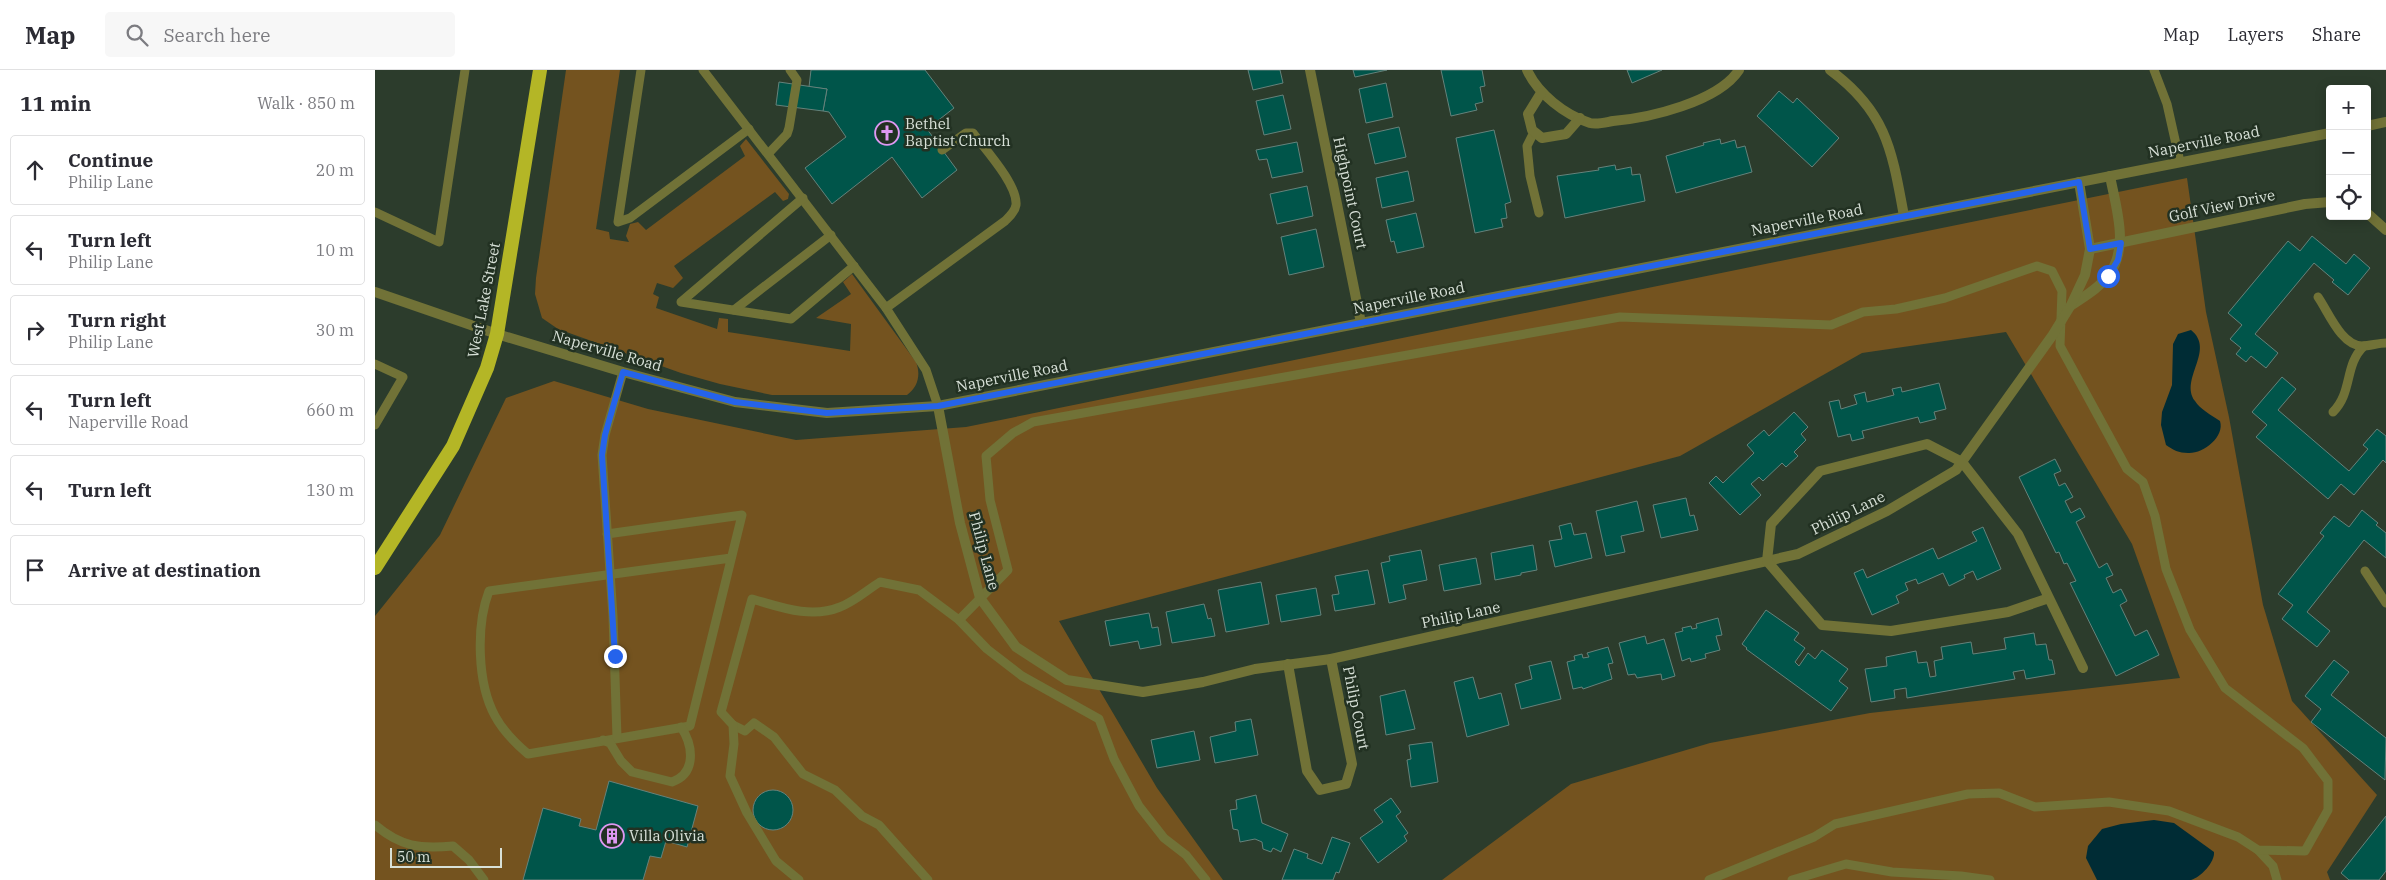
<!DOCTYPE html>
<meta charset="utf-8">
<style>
:root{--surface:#fff;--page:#f7f7f7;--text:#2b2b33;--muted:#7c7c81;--line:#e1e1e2}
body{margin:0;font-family:"IBM Plex Serif",serif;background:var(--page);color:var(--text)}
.controls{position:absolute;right:15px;top:15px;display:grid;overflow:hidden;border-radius:5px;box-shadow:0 2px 12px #0003}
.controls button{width:45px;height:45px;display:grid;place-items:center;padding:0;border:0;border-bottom:1px solid var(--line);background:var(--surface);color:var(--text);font:25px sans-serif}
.scale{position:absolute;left:15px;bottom:12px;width:112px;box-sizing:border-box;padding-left:5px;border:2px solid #d8e1d8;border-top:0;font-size:14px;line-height:18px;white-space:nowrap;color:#d8e1d8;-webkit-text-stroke:4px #223122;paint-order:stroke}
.stop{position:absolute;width:15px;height:15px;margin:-11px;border:4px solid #2563eb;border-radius:50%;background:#fff}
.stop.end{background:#2563eb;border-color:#fff;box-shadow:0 1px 5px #0008}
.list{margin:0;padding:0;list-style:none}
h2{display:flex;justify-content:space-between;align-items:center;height:65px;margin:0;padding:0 20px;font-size:21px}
h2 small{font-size:16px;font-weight:400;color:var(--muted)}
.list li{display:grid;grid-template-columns:32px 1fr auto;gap:15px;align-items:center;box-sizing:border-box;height:70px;margin:0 10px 10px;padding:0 10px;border:1px solid var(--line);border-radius:5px}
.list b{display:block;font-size:19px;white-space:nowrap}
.list p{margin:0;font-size:16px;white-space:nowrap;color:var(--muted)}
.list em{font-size:16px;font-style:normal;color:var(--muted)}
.icon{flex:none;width:28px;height:28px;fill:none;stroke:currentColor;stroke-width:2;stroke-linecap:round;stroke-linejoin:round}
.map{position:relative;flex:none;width:2011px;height:810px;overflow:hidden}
header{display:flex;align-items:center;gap:30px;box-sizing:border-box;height:70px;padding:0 25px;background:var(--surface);border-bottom:1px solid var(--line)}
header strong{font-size:24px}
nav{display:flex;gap:28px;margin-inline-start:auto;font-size:18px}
.search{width:350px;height:45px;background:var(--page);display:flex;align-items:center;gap:12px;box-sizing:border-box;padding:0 18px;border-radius:5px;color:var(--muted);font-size:19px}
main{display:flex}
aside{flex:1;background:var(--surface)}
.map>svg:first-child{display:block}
.green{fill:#74531f}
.water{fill:#002c35}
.building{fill:#00554a;stroke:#65827b}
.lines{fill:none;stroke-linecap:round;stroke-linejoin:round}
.service{stroke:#717237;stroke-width:9}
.minor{stroke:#717237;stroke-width:10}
.tertiary{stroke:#717237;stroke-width:10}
.trunk{stroke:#b4b626;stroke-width:14}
.route{stroke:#2563eb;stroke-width:6}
.labels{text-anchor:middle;stroke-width:5;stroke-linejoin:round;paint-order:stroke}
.poi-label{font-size:15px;fill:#d8e1d8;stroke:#223122;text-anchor:start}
.street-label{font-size:15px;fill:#d8e1d8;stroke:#223122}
</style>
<header>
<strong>Map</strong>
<div class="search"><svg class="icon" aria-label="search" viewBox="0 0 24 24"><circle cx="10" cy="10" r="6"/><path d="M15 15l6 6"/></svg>Search here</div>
<nav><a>Map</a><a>Layers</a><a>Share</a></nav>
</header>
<main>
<aside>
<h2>11 min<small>Walk · 850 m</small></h2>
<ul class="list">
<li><svg class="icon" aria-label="ahead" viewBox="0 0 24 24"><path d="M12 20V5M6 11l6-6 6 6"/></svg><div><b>Continue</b><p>Philip Lane</p></div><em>20 m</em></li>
<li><svg class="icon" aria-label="left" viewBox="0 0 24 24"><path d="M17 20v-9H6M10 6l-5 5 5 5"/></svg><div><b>Turn left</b><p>Philip Lane</p></div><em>10 m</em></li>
<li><svg class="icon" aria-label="right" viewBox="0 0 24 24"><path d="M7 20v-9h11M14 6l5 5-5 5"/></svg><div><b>Turn right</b><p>Philip Lane</p></div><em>30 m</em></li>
<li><svg class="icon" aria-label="left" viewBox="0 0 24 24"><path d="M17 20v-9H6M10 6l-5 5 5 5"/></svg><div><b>Turn left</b><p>Naperville Road</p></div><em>660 m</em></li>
<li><svg class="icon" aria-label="left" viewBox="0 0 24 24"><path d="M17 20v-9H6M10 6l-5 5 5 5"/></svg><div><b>Turn left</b></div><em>130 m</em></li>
<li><svg class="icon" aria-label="arrive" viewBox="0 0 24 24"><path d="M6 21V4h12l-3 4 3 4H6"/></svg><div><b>Arrive at destination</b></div></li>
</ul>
</aside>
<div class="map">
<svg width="2011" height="810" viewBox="0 0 2011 810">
<rect width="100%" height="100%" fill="#2c3c2c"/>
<!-- green -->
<g class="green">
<path d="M 191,0 L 245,0 L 221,159 L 234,162 L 235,169 L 254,172 L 251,166 L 255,154 L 263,152 L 271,160 L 370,86 L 365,76 L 371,69 L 414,124 L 413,129 L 408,131 L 400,122 L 299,196 L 308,208 L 298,218 L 282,213 L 278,224 L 284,227 L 281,238 L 342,259 L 344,248 L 353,249 L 353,262 L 475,281 L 476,254 L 441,248 L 476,224 L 468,212 L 477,204 L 541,292 C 546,305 543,317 532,325 L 397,325 L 345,314 L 306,303 L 183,259 L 167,248 L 160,224 L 161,208 Z"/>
<polygon points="1812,108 1831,242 1854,347 1888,535 1917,631 2002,725 1952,802 1955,810 1067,810 1196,714 1335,673 1495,643 1805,608 1757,474 1631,262 1487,283 1305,386 684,551 782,718 848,810 0,810 0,546 65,465 131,328 179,311 273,339 421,370 591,357"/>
</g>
<!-- water -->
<g class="water">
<path d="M 1816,260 C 1841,280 1804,309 1820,331 C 1825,339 1836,345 1845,351 C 1850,367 1828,384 1813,383 C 1804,383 1798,380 1791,375 L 1786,355 L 1787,342 L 1797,315 L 1798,274 L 1803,264 Z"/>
<path d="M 1779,750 L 1799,753 L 1839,782 C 1840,792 1826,807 1816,810 L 1722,810 L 1711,788 L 1713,776 L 1727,759 L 1746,754 Z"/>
</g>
<!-- building -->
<g class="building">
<polygon points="436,0 550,0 579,38 552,59 582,100 547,128 517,87 457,134 430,98 471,67 454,42 448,41 452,19 434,17"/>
<polygon points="873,0 905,0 908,13 878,20"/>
<polygon points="978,0 1012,0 980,7"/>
<polygon points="1066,0 1107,0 1110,16 1105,17 1108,32 1100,34 1102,40 1076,46"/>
<polygon points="1252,0 1287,0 1257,13"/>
<polygon points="404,12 452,19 448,41 401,35"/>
<polygon points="1011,13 1018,47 991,53 984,19"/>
<polygon points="1404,21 1418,33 1422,28 1464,68 1437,97 1382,46"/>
<polygon points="908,25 916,59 889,65 881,31"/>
<polygon points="1024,57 1031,87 1000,94 993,64"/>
<polygon points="1119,60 1136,132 1130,134 1132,148 1126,149 1128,157 1100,163 1081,68"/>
<polygon points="1345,69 1346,74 1360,70 1362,78 1370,76 1377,102 1301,123 1291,86 1329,75 1328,73"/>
<polygon points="922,72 928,102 897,108 892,89 884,90 881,80"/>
<polygon points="1240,95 1241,100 1256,97 1257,105 1265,104 1270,131 1190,148 1182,106 1224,100 1223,98"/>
<polygon points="1033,101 1039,131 1007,138 1001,108"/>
<polygon points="932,116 938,146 902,154 895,124"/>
<polygon points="1041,143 1049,177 1022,183 1019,171 1016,172 1011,150"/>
<polygon points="941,159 949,197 914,205 906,167"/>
<polygon points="1937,166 1971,194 1979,184 1995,198 1973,225 1957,212 1959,210 1939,193 1880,264 1903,283 1891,298 1876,286 1871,292 1861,284 1866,278 1855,269 1867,255 1853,243 1913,171 1925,181"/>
<polygon points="1907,307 1921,319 1903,340 1974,401 1993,379 1988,375 2002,359 2011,366 2011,393 2008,390 1979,425 1966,414 1953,429 1881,367 1892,355 1877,342"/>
<polygon points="1564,313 1571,339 1559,342 1561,349 1545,353 1543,347 1487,361 1489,368 1477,371 1475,364 1463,367 1454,332 1464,330 1466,339 1482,334 1479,325 1490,322 1492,332 1519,325 1517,319 1526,317 1527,322"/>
<polygon points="1419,342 1433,357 1426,364 1431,370 1419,382 1423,386 1411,397 1407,393 1388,411 1384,407 1376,414 1386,425 1365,445 1334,413 1341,406 1348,413 1379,383 1372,375 1389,360 1394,366"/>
<polygon points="1680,389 1686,401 1679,404 1684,416 1690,413 1698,427 1690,431 1696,443 1705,438 1710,447 1701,452 1724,498 1732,493 1738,505 1731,508 1738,523 1746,519 1752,531 1745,535 1760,566 1772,560 1784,585 1741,606 1695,513 1701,511 1692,493 1689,494 1684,482 1681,483 1644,407"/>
<polygon points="1311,428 1315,446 1319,445 1323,460 1286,468 1278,435"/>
<polygon points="1262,431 1269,461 1246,466 1250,482 1231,486 1221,441"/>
<polygon points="1987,440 2003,453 2001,455 2011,463 2011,488 1989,470 1932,542 1955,561 1942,577 1907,549 1918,535 1903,524 1949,466 1945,463 1959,446 1974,457"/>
<polygon points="1196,453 1199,465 1211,463 1217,488 1180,497 1174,471 1187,469 1184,456"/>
<polygon points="1608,457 1626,499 1602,510 1598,501 1589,505 1590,508 1574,516 1568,503 1543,514 1541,509 1530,513 1533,520 1521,526 1524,533 1497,545 1479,503 1488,499 1492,508 1558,478 1563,489 1602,471 1597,462"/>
<polygon points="1158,475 1162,500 1146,503 1146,505 1120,510 1116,483"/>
<polygon points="1046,480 1052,510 1028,515 1031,529 1014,533 1006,493 1015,491 1014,486"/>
<polygon points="1101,488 1106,514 1069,521 1064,495"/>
<polygon points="993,500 1000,534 960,541 957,525 964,524 960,506"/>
<polygon points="886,512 894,554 851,562 843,520"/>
<polygon points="941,518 946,545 906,552 901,525"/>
<polygon points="829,534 833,549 836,548 840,566 797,573 791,542"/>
<polygon points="1391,540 1424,563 1419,570 1430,578 1420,592 1424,596 1433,583 1440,589 1447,580 1473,599 1464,611 1473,618 1456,641 1371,579 1372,578 1367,574"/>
<polygon points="774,543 777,558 783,557 786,575 765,579 763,571 735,576 730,551"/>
<polygon points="1343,548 1347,565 1341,566 1345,580 1330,584 1331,588 1316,592 1315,588 1307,591 1300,563 1308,561 1307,558 1316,556 1317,559 1322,558 1321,554"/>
<polygon points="1659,563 1661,575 1671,574 1674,590 1677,590 1680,604 1651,609 1649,600 1638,602 1640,609 1532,628 1531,618 1519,620 1520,628 1496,632 1490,599 1512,596 1511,587 1541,581 1543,593 1552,592 1555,607 1561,606 1559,591 1568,589 1566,577 1596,572 1598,584 1631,579 1629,568"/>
<polygon points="1270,566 1272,574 1289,569 1300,606 1287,610 1286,604 1262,608 1260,604 1253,605 1244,573"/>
<polygon points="1233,577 1238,593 1233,594 1237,609 1208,619 1207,617 1198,619 1192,592 1200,590 1199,586 1207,584 1208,588 1214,587 1212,583"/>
<polygon points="1959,590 1974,602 1956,625 2011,668 2010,710 1936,652 1946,639 1930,626"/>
<polygon points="1176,591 1186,629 1146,639 1140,614 1157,609 1154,596"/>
<polygon points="1098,607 1104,629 1126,623 1134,655 1092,667 1079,612"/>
<polygon points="1030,620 1040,659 1011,665 1005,626"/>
<polygon points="876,649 883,685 840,693 835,667 861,661 860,652"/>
<polygon points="819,661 825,690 782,698 776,670"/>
<polygon points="1057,672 1063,712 1036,717 1032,690 1036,689 1034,675"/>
<polygon points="234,711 323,736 312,777 291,771 286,788 275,786 268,810 148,810 168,738 206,749 204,756 221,760"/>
<circle cx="398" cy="740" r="20"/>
<polygon points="881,725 887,753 913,764 906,782 898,778 896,782 888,779 887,772 880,769 865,772 863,760 858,759 855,740 862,739 861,730"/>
<polygon points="1016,728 1026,742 1021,746 1033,763 1029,766 1032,771 1003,793 985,768 1008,752 999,740"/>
<polygon points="2011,746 2011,801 2004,810 1974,810 1966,803"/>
<polygon points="957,767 975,773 964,803 961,802 958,810 907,810 919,779 933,784 932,788 947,794"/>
</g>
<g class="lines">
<!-- service -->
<g class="service">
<polyline points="266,0 243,152 255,148 374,59"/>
<polyline points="328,0 511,238 551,300 563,336"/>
<polyline points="1779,0 1792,34 1805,92"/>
<polyline points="1159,62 1152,76 1155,106 1164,143"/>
<polyline points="393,84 412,64 414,58 422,10 415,0"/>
<polyline points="428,128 306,232 416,249 479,196"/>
<polyline points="0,142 64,172 90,0"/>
<path d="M 1943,227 C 1954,243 1966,275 1987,276 C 1995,276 2003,273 2011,273"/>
<path d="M 511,238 L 630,151 C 634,147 640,142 641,135 C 643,115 610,79 598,63 L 591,63 L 567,80"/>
<polyline points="359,240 456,165"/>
<polyline points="0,294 28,307 0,355"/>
<path d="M 1958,342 C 1978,322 1969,295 1989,276"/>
<path d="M 232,464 L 367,445 L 315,656 L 153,684 C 140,673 128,661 120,646 C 102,613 101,555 114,521 L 356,488"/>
<polyline points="1990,501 2011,533"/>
<polyline points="584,550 612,579 647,606 724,649 739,689 764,736 789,768 811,785 831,810"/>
<polyline points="358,655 370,661 379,653 399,667 428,704 460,720 487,746 504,755 553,810"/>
<polyline points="242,668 238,546 227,385 230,365 248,302"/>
<path d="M 228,670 L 235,673 L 246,691 L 257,702 L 297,712 C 322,703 318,675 306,657"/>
<path d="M 0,755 C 26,777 45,779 78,776 L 94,790 L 109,810"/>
<polyline points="1883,780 1898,796 1902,810"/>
<path d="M 424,810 L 401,791 L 372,743 L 355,706 L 359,674 L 358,655 L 346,642 L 377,529 C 405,537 436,549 465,537 C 479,532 492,520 505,512 L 544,520 L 584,550 L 633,500 L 615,430 L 611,386 L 638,363 L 658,352 L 1245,247 L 1456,255 L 1488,242 L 1521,239 L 1570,228 L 1662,196 L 1677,201 L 1687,221 L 1685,276 L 1752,399 L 1768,412 L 1780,446 L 1791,499 L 1815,560 L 1850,618 L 1928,678 L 1953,711 L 1953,740 L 1930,781 L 1883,780 L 1863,767 L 1794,741 L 1734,732 L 1660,737 L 1624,723 L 1593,724 L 1460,754 L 1439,767 L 1334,810"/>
<polyline points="1417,810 1471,794 1517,802 1586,806 1615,810"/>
</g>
<!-- minor -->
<g class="minor">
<polyline points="935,0 986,253"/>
<path d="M 1152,0 C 1163,24 1190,45 1215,53 C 1222,55 1232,52 1238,51 C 1274,48 1343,32 1364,0"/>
<path d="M 1455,0 C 1512,42 1517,81 1529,146"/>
<polyline points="1166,23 1153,44 1157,60 1167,68 1191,64 1205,48"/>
<polyline points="1992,143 2011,160"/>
<polyline points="1715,179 1930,134 1955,132"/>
<polyline points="0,222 122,264"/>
<path d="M 1697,235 C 1710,226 1724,218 1733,206 C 1755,178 1741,138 1735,106"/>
<polyline points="563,336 585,453 605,528 641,577 692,610 768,622 828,612 880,599 956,589 1423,484 1512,441 1581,400 1677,266 1696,235 1710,205 1715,179 1704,112"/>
<polyline points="1674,528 1633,542 1516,561 1447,555 1392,491 1396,454 1445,401 1552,374 1587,392 1643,464 1708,598"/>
<polyline points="913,594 932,701 945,720 971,714 977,694 956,589"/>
</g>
<!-- tertiary -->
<g class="tertiary">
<polyline points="1992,56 2011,52"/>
<polyline points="122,264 248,302 360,332 452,343 563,336 1955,63"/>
</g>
<!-- trunk -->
<polyline class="trunk" points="0,498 78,376 112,298 122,264 165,0"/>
</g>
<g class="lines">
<!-- route -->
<polyline class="route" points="240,586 227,385 230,365 248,302 360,332 452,343 563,336 1704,112 1715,179 1746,173 1743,190 1733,206"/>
</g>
<!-- icons -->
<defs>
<g id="church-ring" transform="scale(1.25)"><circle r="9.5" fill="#223122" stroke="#de98f2" stroke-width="1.5"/><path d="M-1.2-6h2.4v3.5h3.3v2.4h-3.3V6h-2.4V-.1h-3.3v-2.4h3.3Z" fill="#de98f2"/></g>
<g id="building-ring" transform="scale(1.25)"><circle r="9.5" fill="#223122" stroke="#de98f2" stroke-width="1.5"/><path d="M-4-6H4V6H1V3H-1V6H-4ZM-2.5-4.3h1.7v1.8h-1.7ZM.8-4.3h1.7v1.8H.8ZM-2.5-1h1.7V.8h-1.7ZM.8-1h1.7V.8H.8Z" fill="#de98f2"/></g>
</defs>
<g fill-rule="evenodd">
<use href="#church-ring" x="512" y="63"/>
<use href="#building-ring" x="237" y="766"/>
</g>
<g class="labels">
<!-- poi labels -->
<g class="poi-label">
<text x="530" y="59">Bethel<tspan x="530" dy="17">Baptist Church</tspan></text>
<text x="254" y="771">Villa Olivia</text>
</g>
<!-- street labels -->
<g class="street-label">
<text transform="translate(1829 72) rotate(-11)" y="5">Naperville Road</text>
<text transform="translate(975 123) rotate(78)" y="5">Highpoint Court</text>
<text transform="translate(1847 136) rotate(-12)" y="5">Golf View Drive</text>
<text transform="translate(1432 150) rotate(-11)" y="5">Naperville Road</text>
<text transform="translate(1034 228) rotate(-11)" y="5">Naperville Road</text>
<text transform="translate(109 230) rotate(-79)" y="5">West Lake Street</text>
<text transform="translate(232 281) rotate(16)" y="5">Naperville Road</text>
<text transform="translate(637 306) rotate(-11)" y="5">Naperville Road</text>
<text transform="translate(1473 443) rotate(-26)" y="5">Philip Lane</text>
<text transform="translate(609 481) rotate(75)" y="5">Philip Lane</text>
<text transform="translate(1086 545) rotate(-12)" y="5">Philip Lane</text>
<text transform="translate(981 638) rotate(79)" y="5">Philip Court</text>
</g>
</g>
</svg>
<div class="controls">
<button>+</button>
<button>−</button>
<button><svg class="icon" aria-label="locate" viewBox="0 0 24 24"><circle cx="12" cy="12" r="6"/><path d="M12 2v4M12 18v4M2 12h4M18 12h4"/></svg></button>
</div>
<div class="scale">50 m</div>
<div class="stop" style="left:1733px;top:206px"></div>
<div class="stop end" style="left:240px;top:586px"></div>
</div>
</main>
